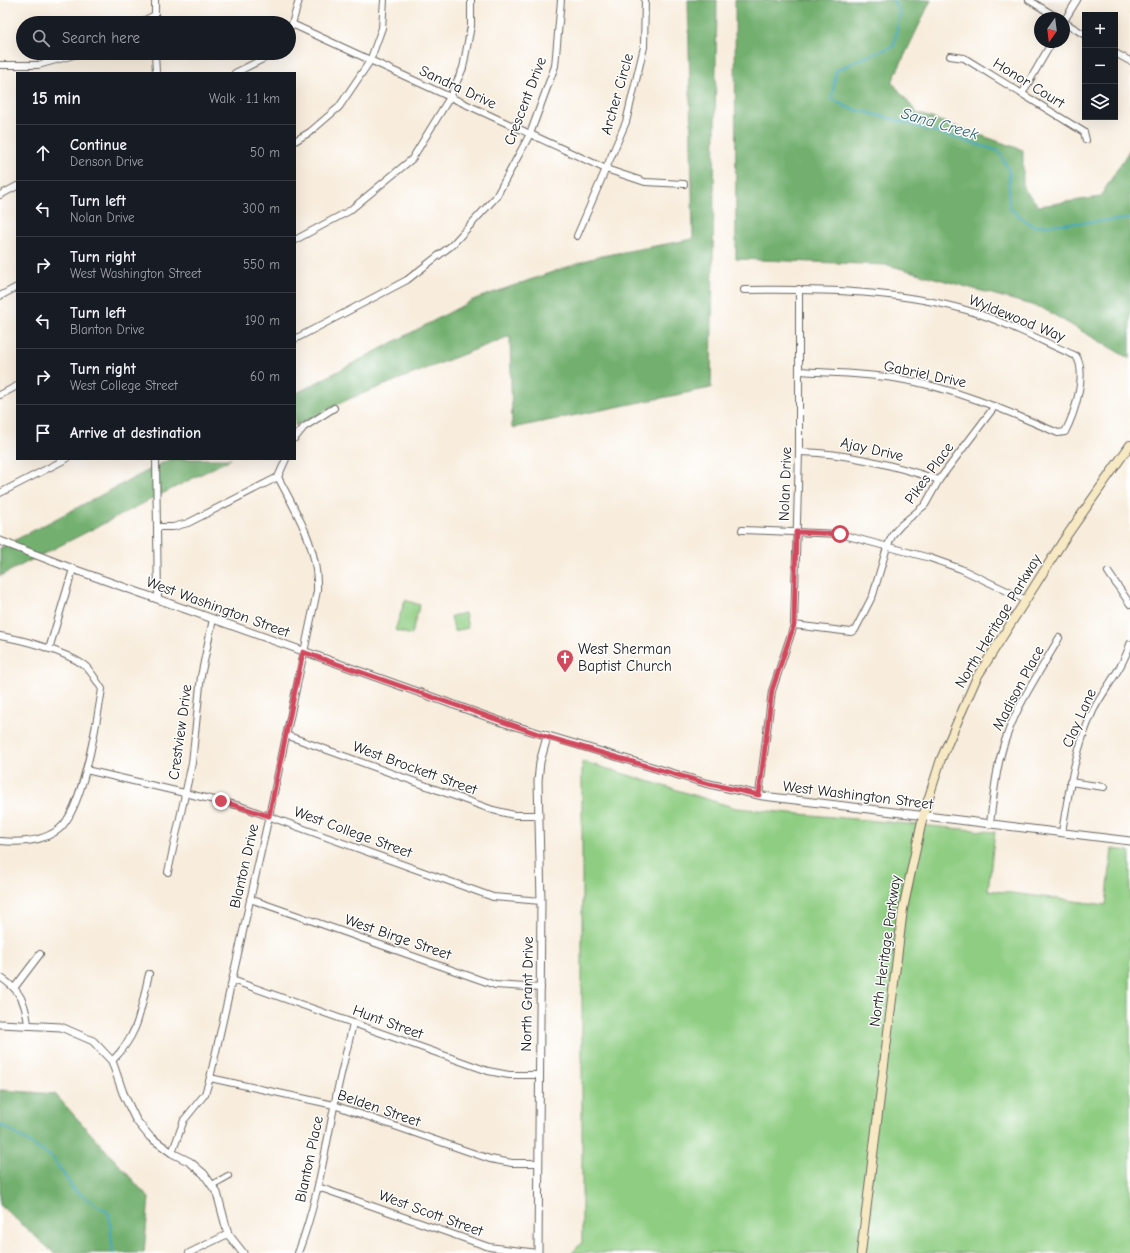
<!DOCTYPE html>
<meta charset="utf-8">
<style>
:root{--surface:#171b24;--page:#242831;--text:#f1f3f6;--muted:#9ea1a6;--line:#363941}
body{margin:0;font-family:"Comic Neue",sans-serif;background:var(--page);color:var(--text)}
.controls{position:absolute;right:12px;top:12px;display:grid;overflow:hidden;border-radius:0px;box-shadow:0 4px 16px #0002}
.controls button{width:36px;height:36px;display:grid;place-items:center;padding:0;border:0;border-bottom:1px solid var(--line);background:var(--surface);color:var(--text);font:20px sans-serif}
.compass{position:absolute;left:1034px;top:12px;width:36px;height:36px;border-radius:50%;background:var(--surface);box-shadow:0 4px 16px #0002;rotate:194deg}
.stop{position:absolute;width:12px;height:12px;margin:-9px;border:3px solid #d1495b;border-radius:50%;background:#fff}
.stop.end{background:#d1495b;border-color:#fff;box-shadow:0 1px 4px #0008}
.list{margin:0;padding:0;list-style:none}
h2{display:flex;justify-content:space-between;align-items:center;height:52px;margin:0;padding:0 16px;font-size:17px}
h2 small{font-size:13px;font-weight:400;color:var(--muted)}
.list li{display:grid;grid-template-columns:26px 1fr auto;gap:12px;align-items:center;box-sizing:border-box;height:56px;padding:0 16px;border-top:1px solid var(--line)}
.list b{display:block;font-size:15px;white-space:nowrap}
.list p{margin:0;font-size:13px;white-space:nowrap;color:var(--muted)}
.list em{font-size:13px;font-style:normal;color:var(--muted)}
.icon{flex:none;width:22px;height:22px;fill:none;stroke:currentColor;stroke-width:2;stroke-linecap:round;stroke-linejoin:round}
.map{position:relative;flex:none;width:1130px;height:1253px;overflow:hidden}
.search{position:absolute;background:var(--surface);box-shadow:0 4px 16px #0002;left:16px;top:16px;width:280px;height:44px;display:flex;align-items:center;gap:10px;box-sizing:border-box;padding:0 14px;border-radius:22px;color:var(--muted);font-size:15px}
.panel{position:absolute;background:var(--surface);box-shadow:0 4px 16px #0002;left:16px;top:72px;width:280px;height:388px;border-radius:0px}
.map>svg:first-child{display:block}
.green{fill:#8fcd82;stroke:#56744f}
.forest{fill:#73b070;stroke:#486646}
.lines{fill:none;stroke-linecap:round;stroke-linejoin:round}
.stream{stroke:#41a8c1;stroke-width:2}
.minor-casing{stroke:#696560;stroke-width:8}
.tertiary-casing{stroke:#696560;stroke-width:9}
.secondary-casing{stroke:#696560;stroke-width:10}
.minor{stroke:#fff;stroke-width:6}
.tertiary{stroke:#fff;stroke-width:7}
.secondary{stroke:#f7e9c3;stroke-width:8}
.route{stroke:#d1495b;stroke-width:5}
.labels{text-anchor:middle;stroke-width:3;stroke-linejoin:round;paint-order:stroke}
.street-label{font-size:15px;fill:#1c1c1c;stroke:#fff}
.poi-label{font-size:15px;fill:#1c1c1c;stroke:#fff;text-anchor:start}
.water-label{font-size:16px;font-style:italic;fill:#2e626e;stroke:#fff}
</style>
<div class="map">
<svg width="1130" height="1253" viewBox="0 0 1130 1253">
<rect width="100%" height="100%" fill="#fff"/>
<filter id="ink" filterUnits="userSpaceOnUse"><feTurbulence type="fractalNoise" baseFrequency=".025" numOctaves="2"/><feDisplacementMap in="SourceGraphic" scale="8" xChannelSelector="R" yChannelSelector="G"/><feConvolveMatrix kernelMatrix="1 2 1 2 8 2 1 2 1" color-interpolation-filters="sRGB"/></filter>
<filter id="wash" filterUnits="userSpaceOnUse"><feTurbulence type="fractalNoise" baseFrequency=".012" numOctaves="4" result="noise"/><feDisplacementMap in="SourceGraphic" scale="16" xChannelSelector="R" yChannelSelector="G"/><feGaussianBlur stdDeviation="0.9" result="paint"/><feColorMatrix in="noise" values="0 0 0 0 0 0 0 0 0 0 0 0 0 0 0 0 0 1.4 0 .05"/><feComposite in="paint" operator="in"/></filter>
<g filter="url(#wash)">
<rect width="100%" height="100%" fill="#f8eddd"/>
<!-- green -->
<g class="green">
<polygon points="405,600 420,605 411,635 395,630"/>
<polygon points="465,613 468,628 454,631 451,616"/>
<polygon points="582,761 736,808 995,832 988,890 1106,905 1112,849 1130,851 1130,1253 572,1253 582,1242"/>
</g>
<!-- forest -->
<g class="forest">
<polygon points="688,0 717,0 711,388 512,428 510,336 349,399 295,426 295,394 475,299 596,257 693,239"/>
<polygon points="735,0 931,0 892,82 917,113 1023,150 1023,188 1039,206 1100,197 1130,149 1130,359 1042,308 888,265 736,259"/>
<polygon points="170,459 231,459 0,576 0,548"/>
<polygon points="0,1090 55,1094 149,1198 144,1253 54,1253 0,1205"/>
</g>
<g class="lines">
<!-- stream -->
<g class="stream">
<polyline points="893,0 900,12 894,46 858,60 836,71 832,99 849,108 893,119 999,151 1009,171 1009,208 1033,226 1130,219"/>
<polyline points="0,1126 4,1126 53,1158 74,1190 109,1213 113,1253"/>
</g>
</g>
</g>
<g filter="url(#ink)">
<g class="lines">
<!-- minor casing -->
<g class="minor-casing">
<g id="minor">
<polyline points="155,0 155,23"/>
<polyline points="1029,0 1058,18"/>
<polyline points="1064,21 1077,0"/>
<polyline points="1064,22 1085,35"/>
<polyline points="139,23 155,15"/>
<polyline points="292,24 606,169 645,182 684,184"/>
<polyline points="289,28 292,24 299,0"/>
<polyline points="155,53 156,73"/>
<polyline points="1115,53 1130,61"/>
<polyline points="950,56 964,58 1084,132 1086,140"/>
<polyline points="0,65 38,65 81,53"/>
<polyline points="235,73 265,58 269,53"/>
<polyline points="1022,94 1052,42"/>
<polyline points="295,141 310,132 339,107 370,61 382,28 384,0"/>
<polyline points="0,195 17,186"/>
<polyline points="577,236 626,122 644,47 645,0"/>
<polyline points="295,240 349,211 412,159 450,97 463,68 471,26 471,0"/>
<path d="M 744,290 C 820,289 907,290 979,314 C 1012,325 1044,342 1076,356 C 1088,373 1074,415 1065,432 L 1058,433 C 1005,410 952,387 894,378 C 863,373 831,373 799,371"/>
<polyline points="0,296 17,287"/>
<polyline points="295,339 407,280 452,245 496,197 530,134 555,66 561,0"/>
<polyline points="0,395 17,386"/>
<polyline points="295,438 304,427 334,408"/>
<path d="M 799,452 C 847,453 893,465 939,480"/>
<polyline points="156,459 158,598"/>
<polyline points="278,477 286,459"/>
<polyline points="0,493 66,459"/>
<polyline points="158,527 173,527 188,523 278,477"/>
<polyline points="742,530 840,534 930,558 961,569 1026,600"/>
<polyline points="1108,572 1130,604"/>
<polyline points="794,625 851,632 855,630 873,595 887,547 893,534 901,525 925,505 939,480 995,406"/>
<path d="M 0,636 C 25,640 63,651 84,665 C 91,670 97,682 102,689 C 97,720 83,812 58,830 C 41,842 20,843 0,841"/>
<polyline points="49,649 73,569"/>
<polyline points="286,735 493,810 514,815 538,815"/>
<polyline points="86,770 240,806 493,897 541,901"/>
<polyline points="1070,782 1104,787"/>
<polyline points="759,795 772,691 794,625 799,452 799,289"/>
<path d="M 990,823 C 994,794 996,765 1006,738 C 1018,703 1041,670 1059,638"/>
<path d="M 1062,832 C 1069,790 1075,750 1093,711 C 1104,689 1123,668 1130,644"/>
<polyline points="168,872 192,763 201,676 213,619"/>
<polyline points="250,899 495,985 541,988"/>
<path d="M 0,977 C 20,990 25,1001 28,1024"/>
<polyline points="232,980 488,1071 509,1075 539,1075"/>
<polyline points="15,987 40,954"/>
<path d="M 112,1061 C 140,1033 140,1011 149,974"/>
<polyline points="210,1078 334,1105 490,1159 512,1163 538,1163"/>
<path d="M 172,1153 L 184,1120 L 205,1094 L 210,1078 L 269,816 L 317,591 C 319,548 297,514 278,477"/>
<polyline points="212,1185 228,1176"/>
<polyline points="318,1187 489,1247 538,1253"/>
<polyline points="189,1253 228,1234"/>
<path d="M 298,1253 C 316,1206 324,1157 334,1107 C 339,1079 347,1051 353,1023"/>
</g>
</g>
<!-- tertiary casing -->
<g class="tertiary-casing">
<g id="tertiary">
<polyline points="0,541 73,569 505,723 705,783 763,796 1130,841"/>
<polyline points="0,1024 61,1027 93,1041 112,1061 123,1093 136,1120 150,1137 172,1153 190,1162 204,1174 217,1193 228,1234 243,1253"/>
<polyline points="538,1253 541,901 538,781 540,762 547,737"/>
</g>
</g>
<!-- secondary casing -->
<g class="secondary-casing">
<polyline id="secondary" points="861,1253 903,909 923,816 941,759 977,677 1063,541 1130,445"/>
</g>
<!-- minor -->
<use href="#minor" class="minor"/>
<!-- tertiary -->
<use href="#tertiary" class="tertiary"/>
<!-- secondary -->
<use href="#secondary" class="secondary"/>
</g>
</g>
<g class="lines" filter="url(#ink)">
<!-- route -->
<polyline class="route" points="221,801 269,816 303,652 547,737 705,783 759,795 772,690 794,625 796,532 840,534"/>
</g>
<!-- icons -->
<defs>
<g id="church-pin" transform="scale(0.9)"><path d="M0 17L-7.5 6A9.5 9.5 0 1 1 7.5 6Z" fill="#d1495b" stroke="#fff"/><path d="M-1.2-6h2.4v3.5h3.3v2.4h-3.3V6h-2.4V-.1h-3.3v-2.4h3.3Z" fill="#fff"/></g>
</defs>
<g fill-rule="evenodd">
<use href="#church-pin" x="565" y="658"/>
</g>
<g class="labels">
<!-- street labels -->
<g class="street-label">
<text transform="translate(1029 83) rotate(32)" y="5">Honor Court</text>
<text transform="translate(458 87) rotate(25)" y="5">Sandra Drive</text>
<text transform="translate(617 94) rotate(-74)" y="5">Archer Circle</text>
<text transform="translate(525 101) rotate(-69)" y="5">Crescent Drive</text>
<text transform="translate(1017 318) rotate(22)" y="5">Wyldewood Way</text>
<text transform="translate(925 374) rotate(12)" y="5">Gabriel Drive</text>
<text transform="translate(872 449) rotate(13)" y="5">Ajay Drive</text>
<text transform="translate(929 473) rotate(-54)" y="5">Pikes Place</text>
<text transform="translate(785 484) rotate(-88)" y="5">Nolan Drive</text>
<text transform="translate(218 607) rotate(20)" y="5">West Washington Street</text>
<text transform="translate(998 621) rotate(-59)" y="5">North Heritage Parkway</text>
<text transform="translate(1018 688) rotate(-62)" y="5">Madison Place</text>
<text transform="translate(1079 718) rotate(-66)" y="5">Clay Lane</text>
<text transform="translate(180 732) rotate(-82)" y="5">Crestview Drive</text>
<text transform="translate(415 768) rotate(20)" y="5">West Brockett Street</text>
<text transform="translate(858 795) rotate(7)" y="5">West Washington Street</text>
<text transform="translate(353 832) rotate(20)" y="5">West College Street</text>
<text transform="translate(244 866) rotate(-77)" y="5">Blanton Drive</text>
<text transform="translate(398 937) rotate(19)" y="5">West Birge Street</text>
<text transform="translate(885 951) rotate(-82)" y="5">North Heritage Parkway</text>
<text transform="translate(527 994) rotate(-89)" y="5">North Grant Drive</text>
<text transform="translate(388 1022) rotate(20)" y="5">Hunt Street</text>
<text transform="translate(379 1108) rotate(19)" y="5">Belden Street</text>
<text transform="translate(309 1159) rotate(-78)" y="5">Blanton Place</text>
<text transform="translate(431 1213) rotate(20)" y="5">West Scott Street</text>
</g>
<!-- poi labels -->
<g class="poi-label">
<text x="578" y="654">West Sherman<tspan x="578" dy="17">Baptist Church</tspan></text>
</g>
<!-- water labels -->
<g class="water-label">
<text transform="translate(940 123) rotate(16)" y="6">Sand Creek</text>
</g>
</g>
</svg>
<div class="controls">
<button>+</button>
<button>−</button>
<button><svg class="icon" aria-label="layers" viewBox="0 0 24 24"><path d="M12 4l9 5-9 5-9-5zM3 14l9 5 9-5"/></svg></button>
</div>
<svg class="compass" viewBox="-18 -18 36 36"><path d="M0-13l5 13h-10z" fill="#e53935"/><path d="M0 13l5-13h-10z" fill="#9ea1a6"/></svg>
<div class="stop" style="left:840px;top:534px"></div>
<div class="stop end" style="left:221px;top:801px"></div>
<div class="search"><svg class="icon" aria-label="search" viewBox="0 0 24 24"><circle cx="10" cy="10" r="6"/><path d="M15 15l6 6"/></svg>Search here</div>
<section class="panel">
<h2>15 min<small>Walk · 1.1 km</small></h2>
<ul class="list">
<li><svg class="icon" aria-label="ahead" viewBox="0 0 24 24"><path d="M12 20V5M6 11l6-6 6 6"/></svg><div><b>Continue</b><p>Denson Drive</p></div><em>50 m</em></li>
<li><svg class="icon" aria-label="left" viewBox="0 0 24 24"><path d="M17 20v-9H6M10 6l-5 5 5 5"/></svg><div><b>Turn left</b><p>Nolan Drive</p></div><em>300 m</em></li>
<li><svg class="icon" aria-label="right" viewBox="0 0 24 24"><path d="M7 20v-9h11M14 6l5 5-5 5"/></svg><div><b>Turn right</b><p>West Washington Street</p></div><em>550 m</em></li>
<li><svg class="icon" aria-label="left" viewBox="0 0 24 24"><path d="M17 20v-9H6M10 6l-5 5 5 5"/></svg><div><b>Turn left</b><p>Blanton Drive</p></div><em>190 m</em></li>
<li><svg class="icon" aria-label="right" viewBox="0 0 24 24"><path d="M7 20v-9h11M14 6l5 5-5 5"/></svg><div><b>Turn right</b><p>West College Street</p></div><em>60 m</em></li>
<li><svg class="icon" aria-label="arrive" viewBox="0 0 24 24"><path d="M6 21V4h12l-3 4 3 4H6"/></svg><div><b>Arrive at destination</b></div></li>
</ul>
</section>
</div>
